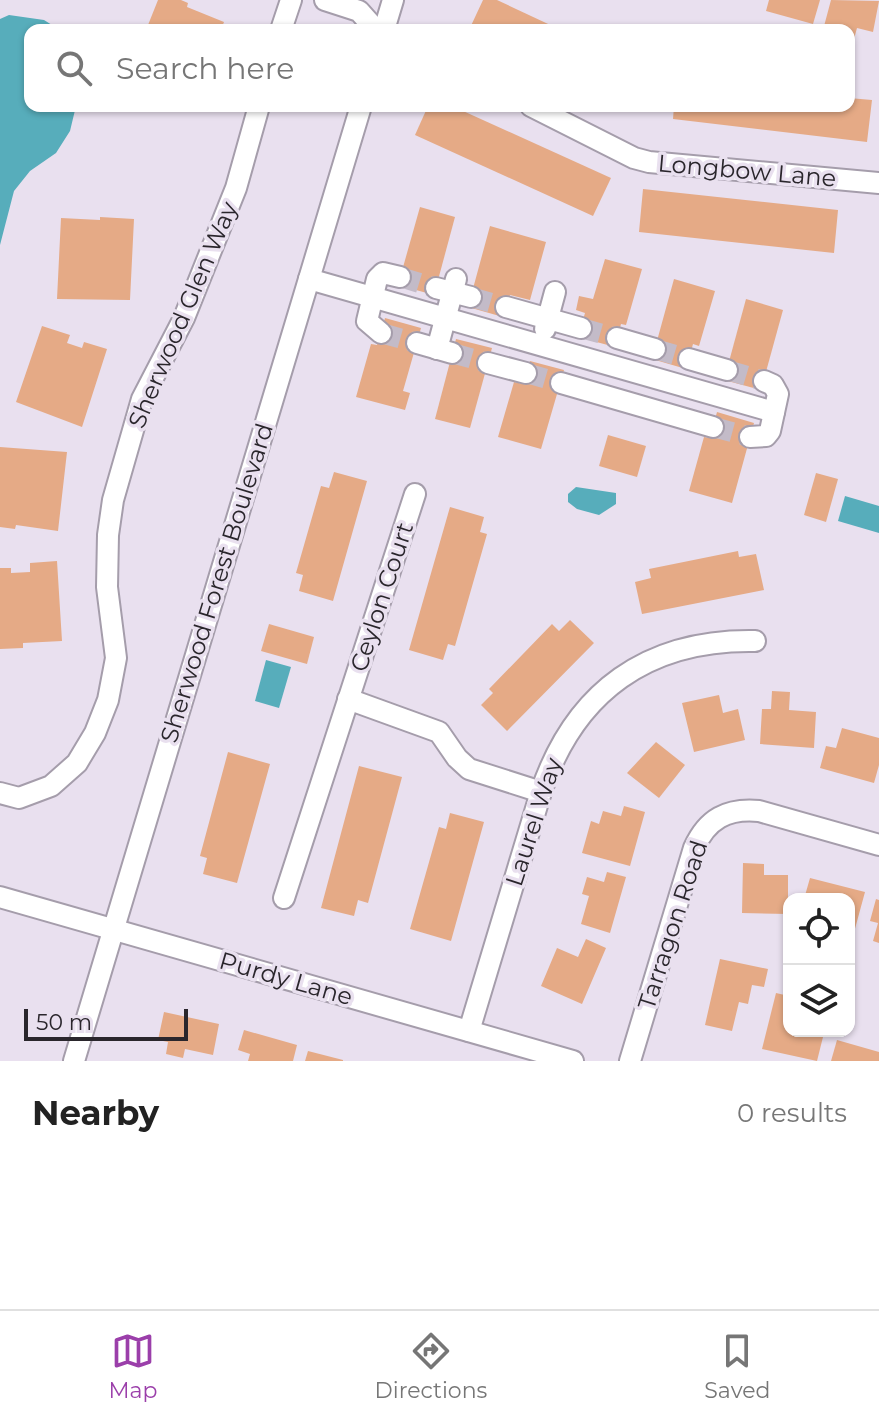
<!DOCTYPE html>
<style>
:root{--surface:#fff;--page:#f2f2f2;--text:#222;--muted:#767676;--line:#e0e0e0;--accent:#9b3faa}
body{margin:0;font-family:Montserrat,sans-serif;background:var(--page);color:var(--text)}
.controls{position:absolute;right:24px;bottom:24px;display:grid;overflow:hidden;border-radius:16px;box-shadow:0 2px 6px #0004}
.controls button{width:72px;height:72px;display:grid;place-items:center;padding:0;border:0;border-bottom:2px solid var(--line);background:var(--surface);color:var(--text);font:40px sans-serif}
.scale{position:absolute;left:24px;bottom:20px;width:164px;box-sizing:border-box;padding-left:8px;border:4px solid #2a262c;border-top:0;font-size:22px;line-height:28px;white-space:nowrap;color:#2a262c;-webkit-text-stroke:6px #e9e0ef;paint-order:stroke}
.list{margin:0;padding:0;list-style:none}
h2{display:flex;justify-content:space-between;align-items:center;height:104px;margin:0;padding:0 32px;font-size:34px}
h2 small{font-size:26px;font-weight:400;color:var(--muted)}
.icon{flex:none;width:44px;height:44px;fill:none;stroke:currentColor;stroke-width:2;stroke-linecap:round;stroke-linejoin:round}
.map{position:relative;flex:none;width:879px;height:1061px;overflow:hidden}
.search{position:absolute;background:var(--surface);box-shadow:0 2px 6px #0004;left:24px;right:24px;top:24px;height:88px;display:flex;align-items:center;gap:20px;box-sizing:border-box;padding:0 28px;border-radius:16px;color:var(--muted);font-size:30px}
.sheet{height:248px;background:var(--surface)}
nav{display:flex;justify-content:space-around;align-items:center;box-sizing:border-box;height:112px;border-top:2px solid var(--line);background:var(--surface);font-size:22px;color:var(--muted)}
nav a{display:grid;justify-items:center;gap:4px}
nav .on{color:var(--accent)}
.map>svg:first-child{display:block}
.water{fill:#57adbb}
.building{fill:#e5aa86}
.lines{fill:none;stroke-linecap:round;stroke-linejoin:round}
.minor-tunnel{stroke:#c3bbc8;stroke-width:20;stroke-dasharray:20 10;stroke-linecap:butt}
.minor-casing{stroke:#a59dab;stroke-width:24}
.minor{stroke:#fff;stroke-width:20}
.labels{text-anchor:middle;stroke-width:7;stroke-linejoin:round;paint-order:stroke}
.street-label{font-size:24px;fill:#2a262c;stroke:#e9e0ef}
</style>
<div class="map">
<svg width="879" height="1061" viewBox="0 0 879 1061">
<rect width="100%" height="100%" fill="#e9e0ef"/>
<!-- water -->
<g class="water">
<polygon points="9,15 44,20 60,30 30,30 30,106 76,106 70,131 56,153 30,171 14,191 0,245 0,19"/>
<polygon points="576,487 616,493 616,504 599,515 577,509 568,502 568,494"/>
<polygon points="845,496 879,506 879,533 838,521"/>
<polygon points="266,660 291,667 279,708 255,701"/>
</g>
<!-- building -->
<g class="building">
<polygon points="158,0 181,0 188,3 187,7 224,22 221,30 146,30"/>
<polygon points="483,0 497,0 561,30 469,30"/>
<polygon points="769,0 820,0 813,24 766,11"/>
<polygon points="831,0 879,1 873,32 857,28 854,39 849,37 849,30 823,30"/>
<polygon points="849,98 872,100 867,142 673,119 674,106 849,106"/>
<polygon points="428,106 452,106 611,178 593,216 415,135"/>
<polygon points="643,189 838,210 834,253 639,232"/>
<polygon points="420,207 455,217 434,295 398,285"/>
<polygon points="100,217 134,219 130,300 57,299 61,218 100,220"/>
<polygon points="490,226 546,242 530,300 510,295 503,317 468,307"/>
<polygon points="605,259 642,269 626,325 621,324 615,347 578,337 585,313 576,310 579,296 593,299"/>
<polygon points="674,279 715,291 699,346 693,344 686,369 652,359"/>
<polygon points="746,299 783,310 761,390 724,380"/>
<polygon points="385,318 421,328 403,391 410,393 405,410 356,397 371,344 377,345"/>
<polygon points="42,326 70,335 67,343 82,348 84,342 107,349 82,427 16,402"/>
<polygon points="456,339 492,348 470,428 435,419"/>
<polygon points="530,361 564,370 541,449 498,437 514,382 523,384"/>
<polygon points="717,412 754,423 732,503 689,491 704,437 710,438"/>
<polygon points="608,435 646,446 637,477 599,466"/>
<polygon points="0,447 67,452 58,531 16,525 15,529 0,527"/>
<polygon points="334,472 367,481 333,601 299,591 303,575 296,573 321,486 329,488"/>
<polygon points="816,473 838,479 826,522 804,515"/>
<polygon points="450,507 484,517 480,532 487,534 455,646 448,644 443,660 409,650"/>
<polygon points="738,551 739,557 756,554 764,590 642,614 635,582 651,578 649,569"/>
<polygon points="57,561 62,641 23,643 23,648 0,649 0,568 11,568 11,573 30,572 30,563"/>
<polygon points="570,620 594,643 507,731 481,705 493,693 489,689 552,624 559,631"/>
<polygon points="269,624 314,637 307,664 261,651"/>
<polygon points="772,691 790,692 789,710 816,712 814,748 760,744 762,709 771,709"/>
<polygon points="719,695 723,713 738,709 745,740 694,752 682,703"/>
<polygon points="842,728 879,738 879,765 874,783 820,768 826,746 836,748"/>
<polygon points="656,742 685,765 659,798 627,773"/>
<polygon points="228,752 270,764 237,883 203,874 207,858 200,856"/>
<polygon points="359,766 402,777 368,903 358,900 354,916 321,908"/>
<polygon points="624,806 645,812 630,866 582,853 591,821 599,824 603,811 621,816"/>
<polygon points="450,813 484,822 451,941 410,929 439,827 446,829"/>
<polygon points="743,863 764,864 764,875 788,875 788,914 742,913"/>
<polygon points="607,872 626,877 610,933 581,924 589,896 582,894 587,877 604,882"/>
<polygon points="810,878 865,892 850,947 849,899 804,899"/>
<polygon points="876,899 879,900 879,943 873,941 878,923 870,921"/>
<polygon points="586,939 606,948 582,1004 541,986 557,948 578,957"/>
<polygon points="720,959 768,969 764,987 752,985 748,1004 739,1002 732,1031 705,1025"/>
<polygon points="776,993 789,996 789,1031 824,1033 817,1061 762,1049"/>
<polygon points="164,1012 219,1024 213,1055 185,1049 183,1058 166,1054 168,1042 158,1040"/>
<polygon points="244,1030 297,1045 293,1061 248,1061 250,1054 238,1050"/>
<polygon points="837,1040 879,1052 879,1061 831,1061"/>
<polygon points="308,1051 343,1060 343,1061 305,1061"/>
</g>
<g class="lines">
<!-- minor-tunnel -->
<g class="minor-tunnel">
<polyline points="400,277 436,288"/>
<polyline points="471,297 506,307"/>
<polyline points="581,328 617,338"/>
<polyline points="381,333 417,343"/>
<polyline points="655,349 689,359"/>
<polyline points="452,353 488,363"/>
<polyline points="727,370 764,381"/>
<polyline points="526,373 561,383"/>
<polyline points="713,427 750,437"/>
</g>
<!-- minor casing -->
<g class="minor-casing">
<g id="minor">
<polyline points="325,0 359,11 376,30"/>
<polyline points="281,30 291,0"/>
<polyline points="384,30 393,0"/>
<polyline points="531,106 634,158 649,162 879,183"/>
<polyline points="309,279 774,412"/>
<polyline points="436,288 471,297"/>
<polyline points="506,307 581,328"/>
<polyline points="545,329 555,292"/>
<polyline points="381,333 367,321 377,279 383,273 400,277"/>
<polyline points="617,338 655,349"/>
<polyline points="417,343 452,353"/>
<polyline points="437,349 456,279"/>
<polyline points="689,359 727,370"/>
<polyline points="488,363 526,373"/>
<polyline points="561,383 713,427"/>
<polyline points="750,437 766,436 770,431 778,394 773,385 764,381"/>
<polyline points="348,699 439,732 457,758 469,769 541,792"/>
<polyline points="0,793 19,798 51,786 77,763 95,733 108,700 116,658 107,587 108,535 113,500 142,399 184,318 236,188 259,106"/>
<polyline points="0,897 573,1061"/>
<polyline points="284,898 415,494"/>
<path d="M 469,1031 L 541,792 C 575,691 648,639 755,641"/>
<polyline points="74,1061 361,106"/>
<path d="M 630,1061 L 694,848 C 707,819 727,808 759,811 L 879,845"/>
</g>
</g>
<!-- minor -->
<use href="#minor" class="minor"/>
</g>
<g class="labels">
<!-- street labels -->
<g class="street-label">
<text transform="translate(747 171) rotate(5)" y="8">Longbow Lane</text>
<text transform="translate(183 315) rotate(-67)" y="8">Sherwood Glen Way</text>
<text transform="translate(217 583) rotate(-73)" y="8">Sherwood Forest Boulevard</text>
<text transform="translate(382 597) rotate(-72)" y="8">Ceylon Court</text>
<text transform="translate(534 822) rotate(-72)" y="8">Laurel Way</text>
<text transform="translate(673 925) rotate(-72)" y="8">Tarragon Road</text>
<text transform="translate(286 979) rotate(16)" y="8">Purdy Lane</text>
</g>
</g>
</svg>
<div class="controls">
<button><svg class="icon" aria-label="locate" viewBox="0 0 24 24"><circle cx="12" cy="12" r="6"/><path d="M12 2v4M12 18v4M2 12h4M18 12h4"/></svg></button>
<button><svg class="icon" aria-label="layers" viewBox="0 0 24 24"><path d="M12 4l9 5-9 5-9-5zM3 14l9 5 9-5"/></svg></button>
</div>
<div class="scale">50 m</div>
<div class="search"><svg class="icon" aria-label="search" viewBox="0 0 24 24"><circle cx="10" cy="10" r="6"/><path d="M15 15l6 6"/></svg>Search here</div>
</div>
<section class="sheet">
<h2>Nearby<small>0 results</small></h2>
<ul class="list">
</ul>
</section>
<nav>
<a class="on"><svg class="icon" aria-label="map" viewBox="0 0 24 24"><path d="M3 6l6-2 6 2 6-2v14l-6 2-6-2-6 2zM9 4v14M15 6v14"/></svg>Map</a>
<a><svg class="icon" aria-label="directions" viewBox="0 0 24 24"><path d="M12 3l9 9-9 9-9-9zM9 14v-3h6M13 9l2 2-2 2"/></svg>Directions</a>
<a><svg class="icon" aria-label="saved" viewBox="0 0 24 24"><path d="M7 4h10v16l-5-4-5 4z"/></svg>Saved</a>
</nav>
